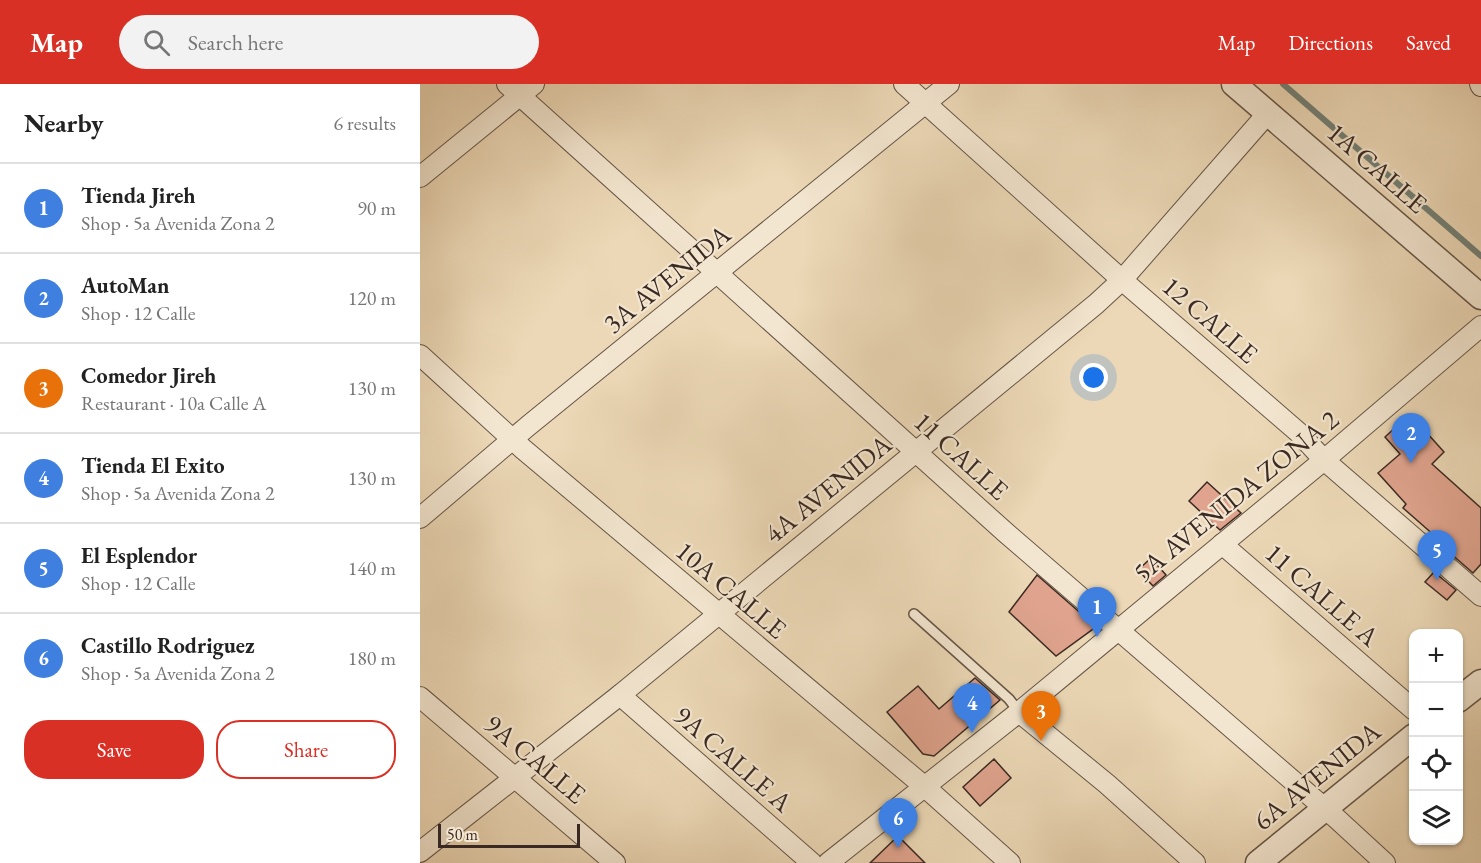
<!DOCTYPE html>
<meta charset="utf-8">
<style>
:root{--surface:#fff;--page:#f2f2f2;--text:#222;--muted:#767676;--line:#e0e0e0;--accent:#d93025}
body{margin:0;font-family:"EB Garamond",serif;background:var(--page);color:var(--text)}
.controls{position:absolute;right:18px;bottom:18px;display:grid;overflow:hidden;border-radius:12px;box-shadow:0 2px 4px #0004}
.controls button{width:54px;height:54px;display:grid;place-items:center;padding:0;border:0;border-bottom:2px solid var(--line);background:var(--surface);color:var(--text);font:30px sans-serif}
.scale{position:absolute;left:18px;bottom:15px;width:142px;box-sizing:border-box;padding-left:6px;border:3px solid #3a2922;border-top:0;font-size:16px;line-height:21px;white-space:nowrap;color:#3a2922;-webkit-text-stroke:4px #f3e6d0;paint-order:stroke}
.you{position:absolute;left:674px;top:294px;width:21px;height:21px;margin:-15px;border:4px solid #fff;border-radius:50%;background:#1a73e8;box-shadow:0 0 0 9px #1a73e833}
.badge{display:grid;place-items:center;width:39px;height:39px;border-radius:50%;background:var(--accent);color:#fff;font-size:20px;font-weight:700}
.pin{position:absolute;translate:-50% -50px;filter:drop-shadow(0 2px 3px #0008)}
.pin::after{content:'';position:absolute;top:32px;width:21px;height:18px;background:inherit;clip-path:polygon(0 0,100% 0,50% 100%)}
.list{margin:0;padding:0;list-style:none}
h2{display:flex;justify-content:space-between;align-items:center;height:78px;margin:0;padding:0 24px;font-size:26px}
h2 small{font-size:20px;font-weight:400;color:var(--muted)}
.list li{display:grid;grid-template-columns:39px 1fr auto;gap:18px;align-items:center;box-sizing:border-box;height:90px;padding:0 24px;border-top:2px solid var(--line)}
.list b{display:block;font-size:22px;white-space:nowrap}
.list p{margin:0;font-size:20px;white-space:nowrap;color:var(--muted)}
.list em{font-size:20px;font-style:normal;color:var(--muted)}
.actions{display:flex;gap:12px;padding:18px 24px}
.actions a{flex:1;padding:14px 0;border:2px solid var(--accent);border-radius:24px;text-align:center;font-size:21px;color:var(--accent)}
.actions .main{background:var(--accent);color:#fff}
.icon{flex:none;width:33px;height:33px;fill:none;stroke:currentColor;stroke-width:2;stroke-linecap:round;stroke-linejoin:round}
.map{position:relative;flex:none;width:1061px;height:779px;overflow:hidden}
header{display:flex;align-items:center;gap:36px;box-sizing:border-box;height:84px;padding:0 30px;background:var(--accent);color:#fff}
header strong{font-size:28px}
nav{display:flex;gap:33px;margin-inline-start:auto;font-size:21px}
.search{width:420px;height:54px;background:var(--page);display:flex;align-items:center;gap:15px;box-sizing:border-box;padding:0 21px;border-radius:33px;color:var(--muted);font-size:22px}
main{display:flex}
aside{flex:1;background:var(--surface)}
.map>svg:first-child{display:block}
.lines{fill:none;stroke-linecap:round;stroke-linejoin:round}
.stream{stroke:#738076;stroke-width:6}
.building{fill:#e0a48e;stroke:#3a2922;stroke-width:1.5}
.service-casing{stroke:#665547;stroke-width:12}
.minor-casing{stroke:#665547;stroke-width:22}
.tertiary-casing{stroke:#665547;stroke-width:27}
.service{stroke:#f3e6d0;stroke-width:9}
.minor{stroke:#f3e6d0;stroke-width:20}
.tertiary{stroke:#f3e6d0;stroke-width:24}
.labels{text-anchor:middle;stroke-width:4.5;stroke-linejoin:round;paint-order:stroke}
.street-label{font-size:27px;fill:#3a2922;stroke:#f3e6d0}
</style>
<header>
<strong>Map</strong>
<div class="search"><svg class="icon" aria-label="search" viewBox="0 0 24 24"><circle cx="10" cy="10" r="6"/><path d="M15 15l6 6"/></svg>Search here</div>
<nav><a>Map</a><a>Directions</a><a>Saved</a></nav>
</header>
<main>
<aside>
<h2>Nearby<small>6 results</small></h2>
<ul class="list">
<li><span class="badge" style="background:#3f7fe0">1</span><div><b>Tienda Jireh</b><p>Shop · 5a Avenida Zona 2</p></div><em>90 m</em></li>
<li><span class="badge" style="background:#3f7fe0">2</span><div><b>AutoMan</b><p>Shop · 12 Calle</p></div><em>120 m</em></li>
<li><span class="badge" style="background:#e8710a">3</span><div><b>Comedor Jireh</b><p>Restaurant · 10a Calle A</p></div><em>130 m</em></li>
<li><span class="badge" style="background:#3f7fe0">4</span><div><b>Tienda El Exito</b><p>Shop · 5a Avenida Zona 2</p></div><em>130 m</em></li>
<li><span class="badge" style="background:#3f7fe0">5</span><div><b>El Esplendor</b><p>Shop · 12 Calle</p></div><em>140 m</em></li>
<li><span class="badge" style="background:#3f7fe0">6</span><div><b>Castillo Rodriguez</b><p>Shop · 5a Avenida Zona 2</p></div><em>180 m</em></li>
</ul>
<div class="actions"><a class="main">Save</a><a>Share</a></div>
</aside>
<div class="map">
<svg width="1061" height="779" viewBox="0 0 1061 779">
<rect width="100%" height="100%" fill="#ecd8b6"/>
<filter id="stains"><feTurbulence type="fractalNoise" baseFrequency=".00333" numOctaves="4"/><feColorMatrix values="0 0 0 0 .2 0 0 0 0 .09 0 0 0 0 .02 0 0 0 .5 -.17"/></filter>
<radialGradient id="worn" r=".72"><stop offset=".6" stop-color="#630" stop-opacity="0"/><stop offset="1" stop-color="#630" stop-opacity=".3"/></radialGradient>
<g class="lines">
<!-- stream -->
<polyline class="stream" points="863,0 1061,172"/>
</g>
<!-- building -->
<g class="building">
<polygon points="990,330 1024,368 1012,380 1061,424 1061,480 1053,489 1030,469 1032,467 983,424 986,420 958,389 980,370 965,353"/>
<polygon points="787,398 821,429 800,446 769,417"/>
<polygon points="731,474 746,491 733,502 718,486"/>
<polygon points="1014,488 1036,506 1027,516 1005,498"/>
<polygon points="617,491 673,540 673,545 636,572 589,528"/>
<polygon points="555,594 580,616 514,672 503,670 467,628 498,602 519,625"/>
<polygon points="574,675 591,694 560,722 543,703"/>
<polygon points="478,752 505,779 450,779"/>
</g>
<g class="lines">
<!-- service casing -->
<g class="service-casing">
<polyline id="service" points="494,530 589,615 599,628"/>
</g>
<!-- minor casing -->
<g class="minor-casing">
<g id="minor">
<polyline points="87,0 585,448 916,734 965,779"/>
<polyline points="484,0 702,196 878,348 904,376 1061,512"/>
<polyline points="1060,0 1061,2"/>
<polyline points="0,93 114,0"/>
<polyline points="0,271 103,365 505,703 590,779"/>
<polyline points="0,434 108,342 529,0"/>
<polyline points="802,460 994,626"/>
<polyline points="200,611 392,779"/>
<polyline points="0,613 195,779"/>
<polyline points="599,628 687,700 775,779"/>
<polyline points="0,768 200,611 676,220 702,196 848,29"/>
<polyline points="408,779 599,628 904,376 1061,242"/>
</g>
</g>
<!-- tertiary casing -->
<g class="tertiary-casing">
<g id="tertiary">
<polyline points="814,0 1061,213"/>
<polyline points="1038,616 1061,598"/>
<polyline points="838,779 994,652"/>
</g>
</g>
<!-- service -->
<use href="#service" class="service"/>
<!-- minor -->
<use href="#minor" class="minor"/>
<!-- tertiary -->
<use href="#tertiary" class="tertiary"/>
</g>
<g class="labels">
<!-- street labels -->
<g class="street-label">
<text transform="translate(957 84) rotate(41)" y="9">1A CALLE</text>
<text transform="translate(247 195) rotate(-39)" y="9">3A AVENIDA</text>
<text transform="translate(790 236) rotate(41)" y="9">12 CALLE</text>
<text transform="translate(541 372) rotate(42)" y="9">11 CALLE</text>
<text transform="translate(408 405) rotate(-39)" y="9">4A AVENIDA</text>
<text transform="translate(816 412) rotate(-39)" y="9">5A AVENIDA ZONA 2</text>
<text transform="translate(311 506) rotate(40)" y="9">10A CALLE</text>
<text transform="translate(902 511) rotate(41)" y="9">11 CALLE A</text>
<text transform="translate(115 675) rotate(40)" y="9">9A CALLE</text>
<text transform="translate(313 675) rotate(41)" y="9">9A CALLE A</text>
<text transform="translate(897 692) rotate(-39)" y="9">6A AVENIDA</text>
</g>
</g>
<rect width="100%" height="100%" filter="url(#stains)"/>
<rect width="100%" height="100%" fill="url(#worn)"/>
</svg>
<div class="controls">
<button>+</button>
<button>−</button>
<button><svg class="icon" aria-label="locate" viewBox="0 0 24 24"><circle cx="12" cy="12" r="6"/><path d="M12 2v4M12 18v4M2 12h4M18 12h4"/></svg></button>
<button><svg class="icon" aria-label="layers" viewBox="0 0 24 24"><path d="M12 4l9 5-9 5-9-5zM3 14l9 5 9-5"/></svg></button>
</div>
<div class="scale">50 m</div>
<div class="you"></div>
<div class="pin badge" style="left:677px;top:553px;background:#3f7fe0">1</div>
<div class="pin badge" style="left:991px;top:379px;background:#3f7fe0">2</div>
<div class="pin badge" style="left:621px;top:657px;background:#e8710a">3</div>
<div class="pin badge" style="left:552px;top:649px;background:#3f7fe0">4</div>
<div class="pin badge" style="left:1017px;top:496px;background:#3f7fe0">5</div>
<div class="pin badge" style="left:478px;top:764px;background:#3f7fe0">6</div>
</div>
</main>
